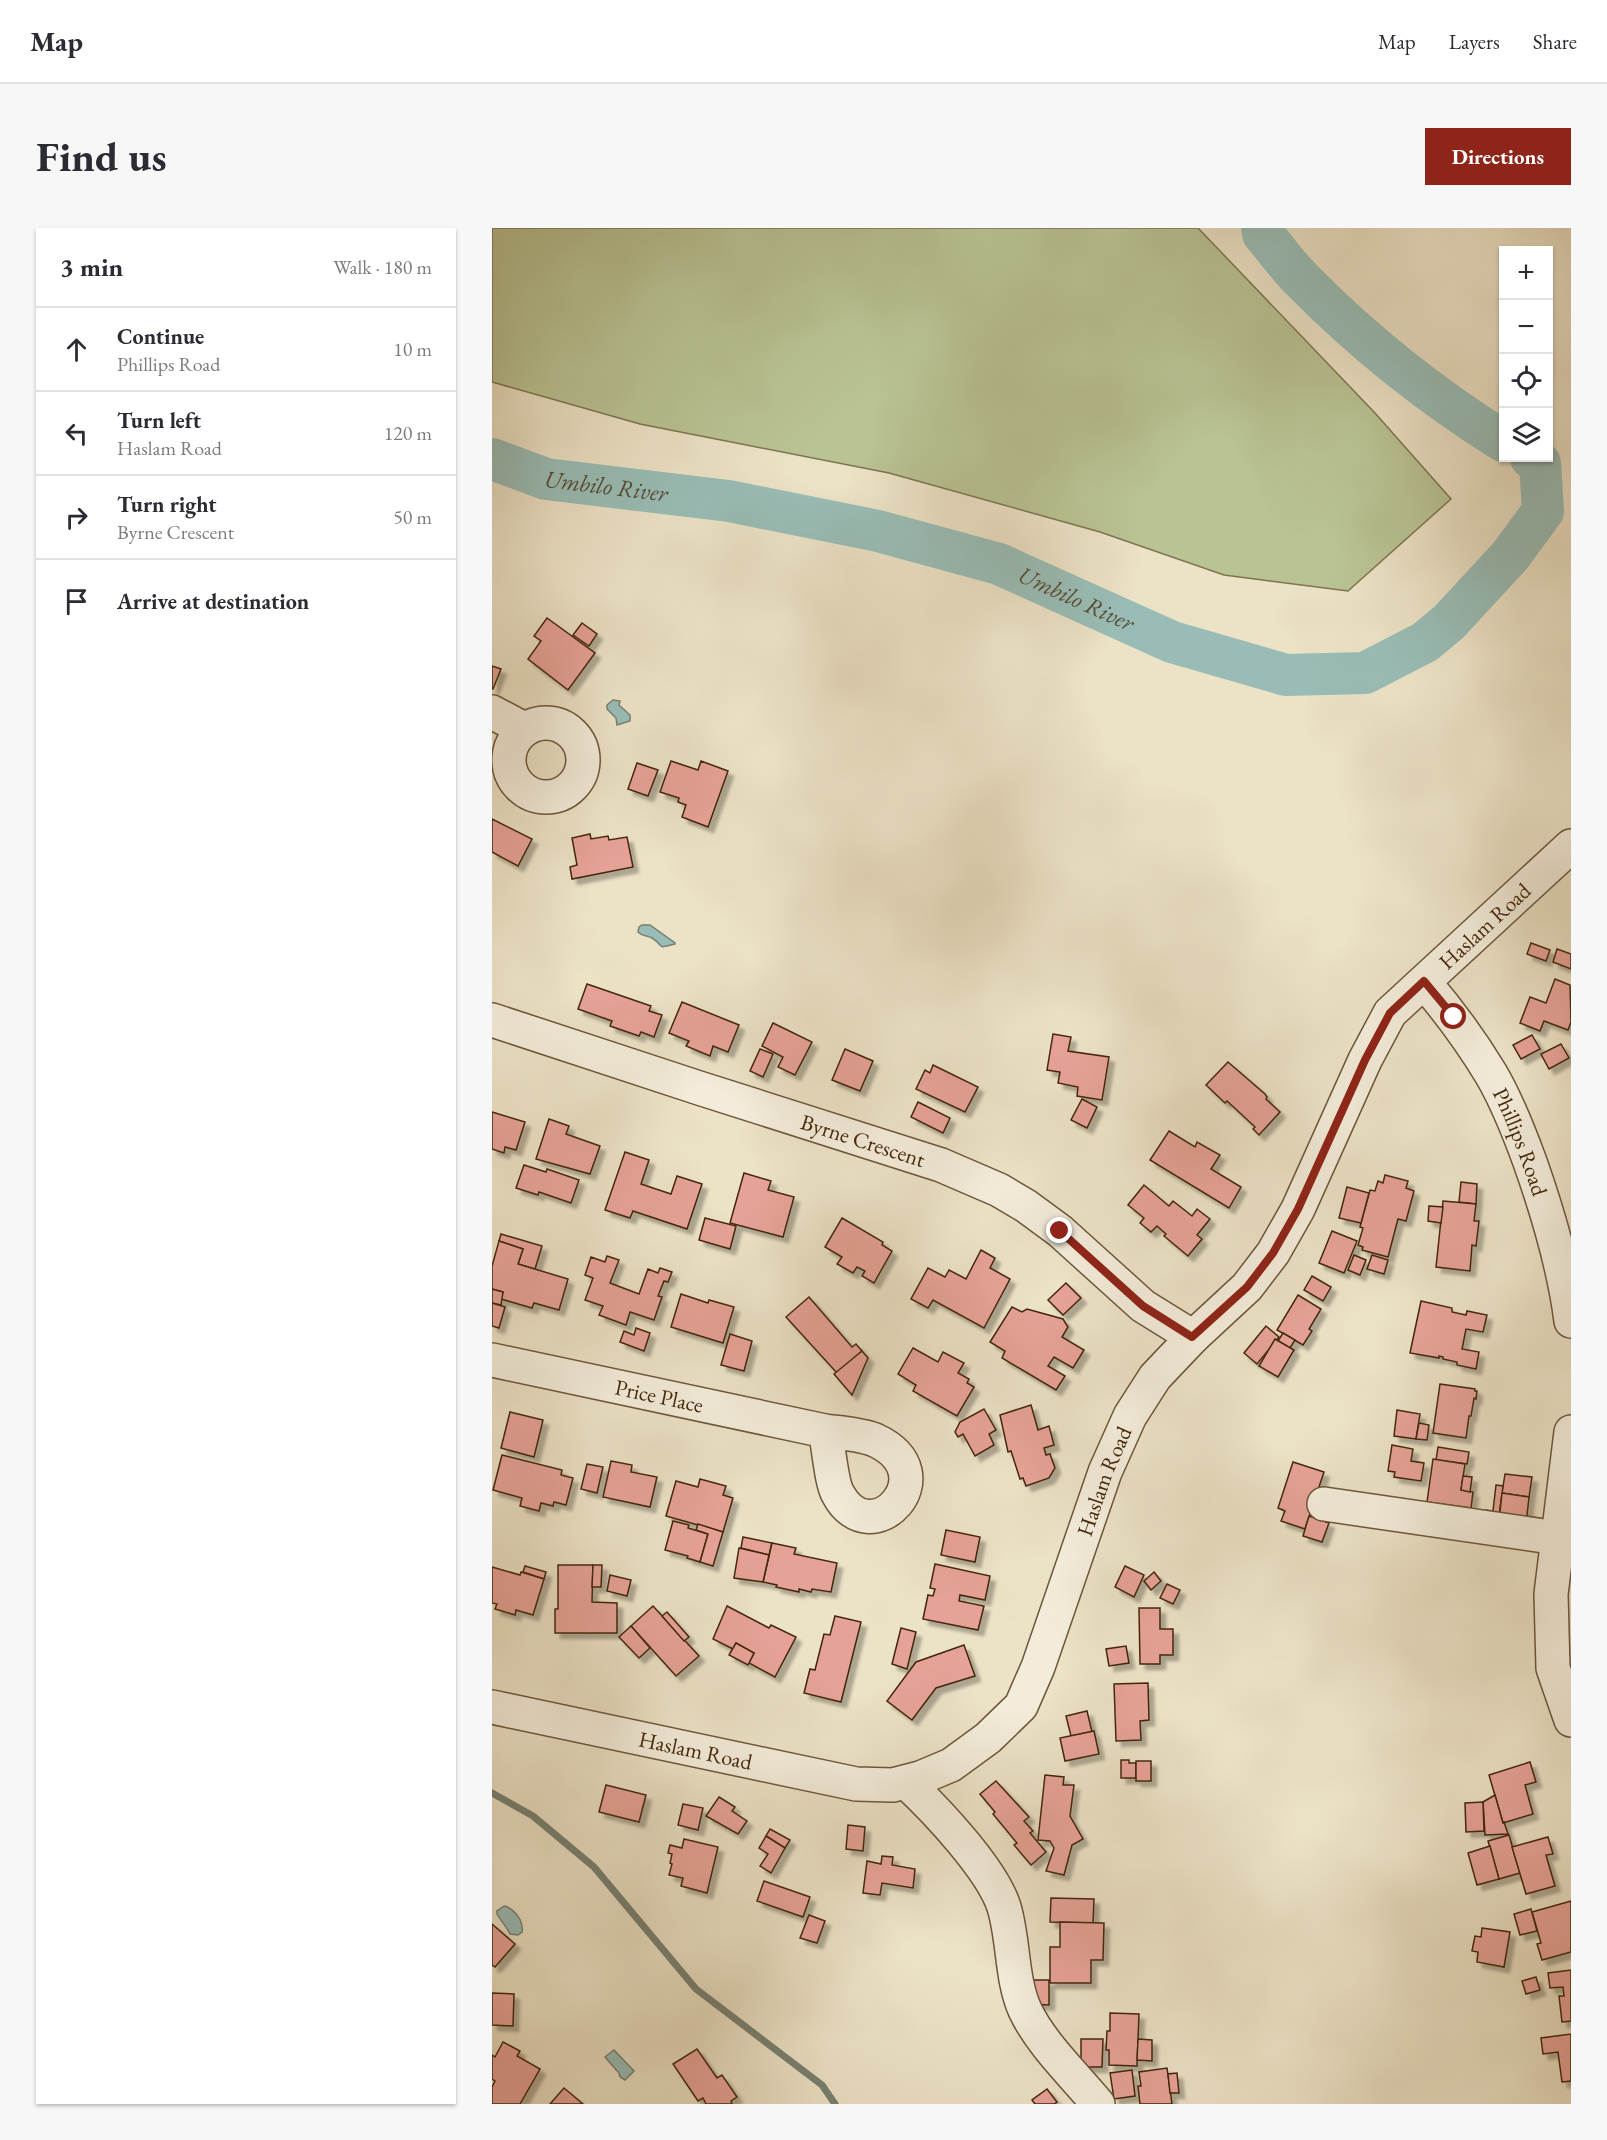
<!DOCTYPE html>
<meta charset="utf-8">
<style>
:root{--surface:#fff;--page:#f7f7f7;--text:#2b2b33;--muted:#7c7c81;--line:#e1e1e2;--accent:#8f2418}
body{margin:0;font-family:"EB Garamond",serif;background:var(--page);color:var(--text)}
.controls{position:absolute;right:18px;top:18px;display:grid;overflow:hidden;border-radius:0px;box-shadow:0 2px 4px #0004}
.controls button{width:54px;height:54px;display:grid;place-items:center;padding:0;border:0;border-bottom:2px solid var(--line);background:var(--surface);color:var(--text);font:30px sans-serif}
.stop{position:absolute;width:18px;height:18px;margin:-14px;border:4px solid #8f2418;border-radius:50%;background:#fff}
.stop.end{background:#8f2418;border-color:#fff;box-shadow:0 2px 6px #0008}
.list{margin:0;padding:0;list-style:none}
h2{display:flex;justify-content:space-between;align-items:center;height:78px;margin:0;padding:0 24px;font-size:26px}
h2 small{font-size:20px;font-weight:400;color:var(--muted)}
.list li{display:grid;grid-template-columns:39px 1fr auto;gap:18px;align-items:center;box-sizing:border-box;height:84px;padding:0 24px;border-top:2px solid var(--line)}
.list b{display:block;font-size:22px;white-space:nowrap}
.list p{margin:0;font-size:20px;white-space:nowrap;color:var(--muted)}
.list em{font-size:20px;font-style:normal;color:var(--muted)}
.icon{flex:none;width:33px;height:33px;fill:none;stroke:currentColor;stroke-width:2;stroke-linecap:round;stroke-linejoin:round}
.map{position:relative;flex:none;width:1079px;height:1876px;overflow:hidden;border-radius:0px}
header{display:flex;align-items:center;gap:36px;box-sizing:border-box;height:84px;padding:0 30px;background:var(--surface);border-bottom:2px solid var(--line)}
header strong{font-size:28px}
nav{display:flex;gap:33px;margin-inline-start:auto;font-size:21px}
.intro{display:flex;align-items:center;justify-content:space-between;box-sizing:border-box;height:144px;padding:0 36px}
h1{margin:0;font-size:42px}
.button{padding:15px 27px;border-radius:0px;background:var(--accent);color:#fff;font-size:21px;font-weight:700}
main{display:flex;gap:36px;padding:0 36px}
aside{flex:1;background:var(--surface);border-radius:0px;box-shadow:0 2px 4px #0004}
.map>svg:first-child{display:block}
.green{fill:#b9c394;stroke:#7e7550;stroke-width:1.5}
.water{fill:#99bdb6;stroke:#778172;stroke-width:1.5}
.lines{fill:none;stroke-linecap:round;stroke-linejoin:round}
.stream{stroke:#778172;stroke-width:7}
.river{stroke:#99bdb6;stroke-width:42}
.building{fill:#e7a297;stroke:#43270c;stroke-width:1.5;filter:url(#shadow)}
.minor-casing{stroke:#6d563a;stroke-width:36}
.minor{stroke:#f3ecda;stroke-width:33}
.route{stroke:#8f2418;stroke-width:8}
.labels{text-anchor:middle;stroke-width:5;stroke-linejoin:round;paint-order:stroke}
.street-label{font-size:22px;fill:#43270c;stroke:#f3ecda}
.water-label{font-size:24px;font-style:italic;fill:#584c36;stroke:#f3ecda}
</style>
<header>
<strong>Map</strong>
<nav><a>Map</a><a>Layers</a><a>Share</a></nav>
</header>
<div class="intro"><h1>Find us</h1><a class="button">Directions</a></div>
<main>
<aside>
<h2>3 min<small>Walk · 180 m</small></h2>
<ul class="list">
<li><svg class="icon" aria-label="ahead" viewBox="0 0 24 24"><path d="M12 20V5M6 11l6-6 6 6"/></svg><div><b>Continue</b><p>Phillips Road</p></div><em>10 m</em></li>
<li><svg class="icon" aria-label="left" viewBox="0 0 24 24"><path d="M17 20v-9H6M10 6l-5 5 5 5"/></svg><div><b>Turn left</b><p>Haslam Road</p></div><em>120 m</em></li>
<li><svg class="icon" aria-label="right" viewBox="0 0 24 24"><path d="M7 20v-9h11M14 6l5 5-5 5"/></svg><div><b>Turn right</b><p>Byrne Crescent</p></div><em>50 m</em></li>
<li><svg class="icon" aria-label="arrive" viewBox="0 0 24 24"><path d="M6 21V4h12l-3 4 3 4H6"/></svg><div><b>Arrive at destination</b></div></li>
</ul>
</aside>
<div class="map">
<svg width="1079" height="1876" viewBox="0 0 1079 1876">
<defs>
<filter id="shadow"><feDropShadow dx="5.5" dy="5.5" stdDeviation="1.5" flood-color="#0004"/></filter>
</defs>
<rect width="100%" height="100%" fill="#ece2c6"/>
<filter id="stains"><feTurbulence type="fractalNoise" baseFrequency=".00333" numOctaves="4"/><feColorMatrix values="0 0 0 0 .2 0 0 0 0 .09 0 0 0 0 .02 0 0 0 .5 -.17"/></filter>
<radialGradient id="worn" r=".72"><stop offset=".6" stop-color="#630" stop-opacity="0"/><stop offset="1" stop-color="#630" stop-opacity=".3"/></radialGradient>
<!-- green -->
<polygon class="green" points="0,0 706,0 883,185 959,271 856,363 732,347 608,304 397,245 148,196 0,154"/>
<!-- water -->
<g class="water">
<polygon points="121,472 128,473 127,477 138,487 138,493 125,497 124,490 115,481 115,477"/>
<path d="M 150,697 L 158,697 L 183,715 L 183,716 C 161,721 175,719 160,710 C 155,707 151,709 146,704 L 147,699 Z"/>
<path d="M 12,1678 C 22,1680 32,1693 30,1704 L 26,1707 L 18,1706 C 14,1698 9,1693 5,1686 L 5,1683 Z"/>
<polygon points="122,1822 142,1843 133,1852 128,1849 127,1845 113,1829"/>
</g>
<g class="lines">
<!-- stream -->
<polyline class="stream" points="0,1565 41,1588 102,1639 204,1761 330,1857 343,1876"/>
<!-- river -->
<g class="river">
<path d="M 770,0 L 771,6 C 784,21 796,38 810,52 C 870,113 939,168 1011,213"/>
<path id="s1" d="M 0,231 L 54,251 L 237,273 L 386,303 L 507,336 L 680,414 L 794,447 L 873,445 L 933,414 L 957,394 L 1018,328 L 1051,283 L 1048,235 L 1039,230"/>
</g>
</g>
<!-- building -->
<g class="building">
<polygon points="55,390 103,425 76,462 36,431 49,413 42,408"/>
<polygon points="90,395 105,406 97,418 81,407"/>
<polygon points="0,438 9,441 1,461 0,461"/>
<polygon points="179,533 206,542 209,533 236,543 216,599 190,589 194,577 186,574 187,570 168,564"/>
<polygon points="145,535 166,542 156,568 136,561"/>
<polygon points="0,591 40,611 26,638 0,624"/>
<polygon points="98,606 99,611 116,608 117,612 135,609 141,639 80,651 78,639 85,637 80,610"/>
<polygon points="1039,715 1058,722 1054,733 1035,726"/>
<polygon points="1065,721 1079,726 1079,741 1061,734"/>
<polygon points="1063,751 1078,757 1079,794 1076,802 1052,793 1048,803 1028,795 1038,769 1054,775"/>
<polygon points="95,756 159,778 157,783 170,787 162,809 149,804 147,808 118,798 120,793 86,781"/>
<polygon points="190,774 247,797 236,824 221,818 218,828 194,818 197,813 177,805"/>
<polygon points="281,795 320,814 303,847 286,839 291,829 270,818"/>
<polygon points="561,806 579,809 576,823 617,829 610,872 585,868 586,859 566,855 568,844 555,842"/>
<polygon points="1040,807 1048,821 1029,831 1021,817"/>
<polygon points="1069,816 1077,830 1057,841 1049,826"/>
<polygon points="268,821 281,826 271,849 258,843"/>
<polygon points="353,821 381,833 368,863 340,852"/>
<polygon points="736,834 773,866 775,869 774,871 788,884 767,907 761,901 763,899 735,873 733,875 714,857"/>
<polygon points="441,837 486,859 473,884 424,861 433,842 438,845"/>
<polygon points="590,871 605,879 595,900 579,892"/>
<polygon points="426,874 458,890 451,905 419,889"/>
<polygon points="0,884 33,894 24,922 13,919 12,925 0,921"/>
<polygon points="57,891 77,898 74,906 108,918 98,946 44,931"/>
<polygon points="677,903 703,919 705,914 728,927 719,941 749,959 737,980 658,932"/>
<polygon points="133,924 157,932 149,956 179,966 185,948 210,956 195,1001 141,983 138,990 113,982"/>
<polygon points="32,937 54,944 55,941 87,952 79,975 47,964 46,967 24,960"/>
<polygon points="252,945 279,953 276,962 302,969 291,1009 238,995"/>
<polygon points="893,947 916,953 914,960 922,963 914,993 906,991 896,1029 870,1022 871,1019 866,1017 871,1000 868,999 869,995 878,962 883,963 886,953 891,955"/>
<polygon points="969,954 985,956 984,976 967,974"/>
<polygon points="652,957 677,978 681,973 700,988 705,981 718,991 705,1007 710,1011 696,1028 672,1008 674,1006 665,998 659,1004 648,995 652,990 636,977"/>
<polygon points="855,959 877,965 869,995 847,990"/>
<polygon points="951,973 984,976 982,993 987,993 984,1018 980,1017 978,1043 944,1039"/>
<polygon points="937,978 951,979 949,995 936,993"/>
<polygon points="213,990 244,998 238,1021 207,1012"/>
<polygon points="350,990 391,1014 390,1017 400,1023 382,1055 370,1048 373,1043 365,1039 361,1045 345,1036 350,1029 333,1019"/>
<polygon points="840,1003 865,1013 852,1045 827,1035"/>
<polygon points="9,1006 50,1018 43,1041 26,1036 31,1021 7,1013"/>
<polygon points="7,1013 31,1021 26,1036 76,1051 67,1082 42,1075 40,1080 9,1071 11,1064 0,1061 0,1038"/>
<polygon points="489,1022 503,1030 498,1040 518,1051 492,1100 441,1072 436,1080 419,1071 436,1040 453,1049 457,1042 474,1051"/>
<polygon points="862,1027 874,1032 868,1047 856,1042"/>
<polygon points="880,1027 896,1032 892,1046 875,1041"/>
<polygon points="115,1028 127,1032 118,1055 147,1066 156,1041 166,1045 168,1040 180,1044 176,1054 172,1053 166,1068 170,1069 162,1092 138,1084 134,1097 107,1087 111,1078 93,1072 101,1050 93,1047 99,1029 113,1034"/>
<polygon points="820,1048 839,1059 831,1073 812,1062"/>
<polygon points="574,1055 589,1070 571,1087 556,1072"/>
<polygon points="0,1061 11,1064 9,1077 0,1075"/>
<polygon points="189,1066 216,1075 217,1072 242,1079 231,1115 179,1099"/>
<polygon points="806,1067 829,1081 817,1101 820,1103 811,1117 785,1102"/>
<polygon points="317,1069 360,1119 364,1116 370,1123 345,1145 294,1089"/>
<polygon points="929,1073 960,1080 960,1084 974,1087 975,1083 995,1087 991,1104 974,1101 970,1121 987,1124 984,1141 965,1137 965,1134 951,1131 951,1129 947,1128 947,1130 918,1125"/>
<polygon points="0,1075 13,1079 7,1100 0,1098"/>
<polygon points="520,1079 530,1084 535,1081 571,1091 576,1099 570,1109 592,1122 581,1140 562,1129 556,1138 573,1148 564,1162 510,1130 513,1123 498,1114"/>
<polygon points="774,1098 787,1109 765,1136 752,1125"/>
<polygon points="144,1100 158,1105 152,1123 128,1114 132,1103 142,1107"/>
<polygon points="791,1105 803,1112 798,1120 786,1113"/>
<polygon points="238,1106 260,1113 252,1143 229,1137"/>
<polygon points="783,1111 802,1122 786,1149 767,1138"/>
<polygon points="421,1120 446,1134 451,1124 472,1135 466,1145 477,1151 475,1155 482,1159 465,1188 421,1163 424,1157 406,1146"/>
<polygon points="370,1123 376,1130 360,1167 342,1146"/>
<polygon points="948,1156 983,1161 983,1163 985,1163 984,1171 982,1170 979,1188 977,1188 974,1210 941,1205"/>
<polygon points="539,1177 546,1202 557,1198 562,1217 552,1220 554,1227 558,1226 563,1240 557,1250 534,1258 531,1250 528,1251 519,1223 516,1224 508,1187"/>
<polygon points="492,1181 504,1202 497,1206 502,1217 483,1228 471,1206 466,1209 463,1204 468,1194"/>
<polygon points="905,1182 928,1186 924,1211 902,1208"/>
<polygon points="18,1184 51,1192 42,1229 9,1220"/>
<polygon points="927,1195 937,1197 935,1212 924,1211"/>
<polygon points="900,1217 921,1221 919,1233 932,1235 929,1253 902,1249 903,1244 896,1243"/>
<polygon points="946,1219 977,1224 975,1236 944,1232"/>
<polygon points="10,1227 70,1242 69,1247 81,1250 74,1277 62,1274 61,1278 49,1275 47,1283 28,1278 30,1270 1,1262"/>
<polygon points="941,1231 973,1236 969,1262 981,1264 979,1280 935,1274"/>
<polygon points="119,1233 140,1237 139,1244 165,1249 158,1279 111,1269"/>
<polygon points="801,1234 832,1244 813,1301 789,1293 793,1283 786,1280"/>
<polygon points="95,1236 111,1239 105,1265 89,1261"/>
<polygon points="1013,1246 1040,1249 1037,1269 1010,1265"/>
<polygon points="971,1248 980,1249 978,1264 969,1262"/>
<polygon points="208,1251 234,1258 231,1267 241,1270 231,1304 174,1288 184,1253 206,1259"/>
<polygon points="1004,1257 1011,1258 1006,1295 993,1293 994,1282 1001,1283"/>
<polygon points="1010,1265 1037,1269 1034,1296 1007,1293"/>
<polygon points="817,1288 837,1295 830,1314 811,1308"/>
<polygon points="181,1293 197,1297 196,1300 216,1306 208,1334 195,1330 196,1328 173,1322"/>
<polygon points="206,1296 231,1304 221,1338 208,1334 216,1306 204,1302"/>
<polygon points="454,1302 488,1309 483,1334 449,1327"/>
<polygon points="251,1309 280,1315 277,1327 249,1320"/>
<polygon points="280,1315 304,1320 302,1326 345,1335 339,1364 320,1361 319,1364 307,1361 307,1364 284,1359 285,1357 271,1354"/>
<polygon points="247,1320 277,1327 271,1354 242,1350"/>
<polygon points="443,1336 498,1348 493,1372 468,1367 467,1373 492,1378 486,1402 431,1391 436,1367 441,1368 443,1361 438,1360"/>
<polygon points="66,1337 101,1337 100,1374 125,1375 125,1405 63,1405 63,1381 66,1381"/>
<polygon points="101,1337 110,1337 109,1359 100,1359"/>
<polygon points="33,1338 54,1344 52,1351 31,1344"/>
<polygon points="633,1338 652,1347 642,1369 623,1359"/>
<polygon points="0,1339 28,1347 29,1344 52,1351 41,1387 24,1382 23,1387 3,1381 5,1376 0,1375"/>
<polygon points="662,1344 669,1353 659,1362 652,1353"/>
<polygon points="118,1347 139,1352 135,1368 115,1363"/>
<polygon points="675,1356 688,1362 681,1376 668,1370"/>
<polygon points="161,1378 207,1428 184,1448 139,1398"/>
<polygon points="235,1378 277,1400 279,1397 304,1409 283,1449 257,1435 262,1425 244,1415 241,1421 221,1411"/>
<polygon points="647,1380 668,1380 668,1401 681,1401 681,1427 668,1427 668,1436 648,1436"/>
<polygon points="175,1384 197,1409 192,1413 170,1388"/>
<polygon points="343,1388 369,1394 349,1474 312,1465 318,1441 323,1442 332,1406 338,1407"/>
<polygon points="139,1398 158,1420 147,1430 127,1409"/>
<polygon points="409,1400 424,1404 415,1441 400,1436"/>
<polygon points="244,1415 262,1425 256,1437 237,1427"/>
<polygon points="472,1417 483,1448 444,1460 420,1492 395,1473 424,1434"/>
<polygon points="634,1418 637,1435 617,1438 614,1421"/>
<polygon points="656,1455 657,1492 648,1493 649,1512 624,1513 622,1456"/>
<polygon points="595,1483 600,1504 579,1508 574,1488"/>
<polygon points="602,1503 607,1526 573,1533 568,1510"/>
<polygon points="629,1532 637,1532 637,1535 644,1535 644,1550 629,1550"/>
<rect x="644" y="1533" width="15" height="20"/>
<polygon points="1038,1534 1044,1554 1033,1557 1041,1586 1011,1595 997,1547"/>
<polygon points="553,1547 572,1549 571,1557 582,1557 578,1588 591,1611 580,1617 572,1647 554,1643 562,1620 558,1613 546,1612"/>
<polygon points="504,1553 537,1589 532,1593 541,1603 538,1605 554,1624 539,1637 522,1617 525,1615 501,1586 503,1584 488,1566"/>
<polygon points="114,1557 154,1567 147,1594 107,1584"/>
<polygon points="1003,1567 1011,1595 1012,1594 1016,1606 993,1607 991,1574"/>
<polygon points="227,1569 243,1579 240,1583 255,1593 246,1606 214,1588"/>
<polygon points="991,1574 992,1603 974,1604 973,1575"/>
<polygon points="191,1576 211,1580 206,1602 186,1597"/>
<polygon points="356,1597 373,1599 371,1623 354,1621"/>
<polygon points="278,1601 298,1612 293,1620 274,1608"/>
<polygon points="1017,1607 1028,1645 1007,1651 996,1613"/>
<polygon points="274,1608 293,1620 279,1645 268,1638 276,1626 267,1620"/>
<polygon points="1056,1609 1061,1626 1054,1627 1063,1658 1034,1666 1020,1619"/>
<polygon points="192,1611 226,1619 215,1665 189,1658 191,1650 177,1647 180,1636 178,1635 180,1626 176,1625 178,1617 190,1620"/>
<polygon points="998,1618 1007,1651 985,1657 976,1625"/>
<polygon points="390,1628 401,1629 400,1637 423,1641 421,1660 390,1655 388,1667 371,1665 375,1633 389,1636"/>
<polygon points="272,1653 318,1669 311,1689 265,1673"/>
<polygon points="559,1670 602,1671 601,1695 558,1694"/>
<polygon points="1079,1673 1079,1724 1050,1732 1045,1716 1049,1715 1040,1684"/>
<polygon points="1039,1681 1045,1703 1028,1707 1022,1686"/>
<polygon points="317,1687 333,1693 325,1715 308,1710"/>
<polygon points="568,1694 612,1695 611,1732 599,1732 599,1755 558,1755 558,1719 568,1719"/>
<polygon points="0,1696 23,1716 3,1739 0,1737"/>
<polygon points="990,1700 1018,1704 1012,1739 985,1734 986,1724 980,1723 983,1708 989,1709"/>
<polygon points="1079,1742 1079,1793 1070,1794 1067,1768 1072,1768 1071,1759 1058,1760 1056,1745"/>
<polygon points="1044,1749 1048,1762 1034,1766 1030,1753"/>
<polygon points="538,1752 557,1752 557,1777 538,1776"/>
<polygon points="0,1765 22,1766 21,1798 0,1797"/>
<polygon points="618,1785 647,1786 645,1838 617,1837 617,1822 614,1822 615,1803 618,1803"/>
<polygon points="1079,1806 1079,1853 1070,1854 1066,1824 1051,1826 1049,1810"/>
<polygon points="589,1811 611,1811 610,1839 589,1839"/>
<polygon points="646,1811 660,1812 660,1833 645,1832"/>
<polygon points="11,1814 28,1823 25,1828 48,1841 28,1876 0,1876 0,1859 3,1853 0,1851 0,1827 3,1829"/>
<polygon points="205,1821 225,1850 230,1847 245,1869 239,1873 240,1876 214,1876 211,1870 206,1873 181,1836"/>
<polygon points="675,1840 680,1876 648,1876 646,1858 649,1858 647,1844"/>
<polygon points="640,1842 643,1868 622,1871 618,1845"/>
<polygon points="685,1845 687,1865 678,1865 676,1846"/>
<polygon points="72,1860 91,1876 58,1876"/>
<polygon points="555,1861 565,1874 562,1876 543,1876 540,1872"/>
</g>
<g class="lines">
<!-- minor casing -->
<g class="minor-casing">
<g id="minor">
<polyline points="0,484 32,501"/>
<circle cx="54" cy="532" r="37"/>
<path id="s2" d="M 932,754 C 957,783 979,813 999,846 C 1015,873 1027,904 1038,934 C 1056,985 1072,1038 1079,1093"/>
<path id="s3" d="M 0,792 L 207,860 L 449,937 L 507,962 L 534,978 L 568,1003 L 651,1078 L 701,1109"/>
<path id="s4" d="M 0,1132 L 333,1203 C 349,1205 368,1206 383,1212 C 457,1246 379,1328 346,1266 C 339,1254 337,1219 333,1203"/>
<polyline points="1079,1204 1059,1366 1061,1440 1079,1492"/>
<polyline points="832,1276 1066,1310"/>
<path id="s5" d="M 0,1479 L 364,1556 L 401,1557 L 428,1550 L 459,1537 L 496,1510 L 529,1478 L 546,1439 L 613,1244 L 638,1188 L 663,1149 L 701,1109 L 755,1059 L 781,1025 L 806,981 L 873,832 L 898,785 L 1079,618"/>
<path d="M 414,1554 C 443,1581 500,1641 512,1679 C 522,1712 519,1751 533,1782 C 549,1816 582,1847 606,1876"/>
</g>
</g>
<!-- minor -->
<use href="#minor" class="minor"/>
</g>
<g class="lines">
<!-- route -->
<polyline class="route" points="568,1003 651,1078 700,1109 755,1059 781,1025 806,981 873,832 898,785 932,753 962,789"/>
</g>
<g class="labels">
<!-- street labels -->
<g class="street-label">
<text dy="8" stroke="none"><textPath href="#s5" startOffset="1486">Haslam Road</textPath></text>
<text dy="8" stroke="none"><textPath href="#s3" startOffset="390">Byrne Crescent</textPath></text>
<text dy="8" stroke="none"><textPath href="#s2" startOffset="188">Phillips Road</textPath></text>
<text dy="8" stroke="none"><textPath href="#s4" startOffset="171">Price Place</textPath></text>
<text dy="8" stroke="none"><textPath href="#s5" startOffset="802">Haslam Road</textPath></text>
<text dy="8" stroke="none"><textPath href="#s5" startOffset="208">Haslam Road</textPath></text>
</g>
<!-- water labels -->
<g class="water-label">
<text dy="8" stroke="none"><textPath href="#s1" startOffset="118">Umbilo River</textPath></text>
<text dy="8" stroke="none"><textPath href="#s1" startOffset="604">Umbilo River</textPath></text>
</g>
</g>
<rect width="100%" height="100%" filter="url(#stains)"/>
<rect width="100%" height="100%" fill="url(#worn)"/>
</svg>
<div class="controls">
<button>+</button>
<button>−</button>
<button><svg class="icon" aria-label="locate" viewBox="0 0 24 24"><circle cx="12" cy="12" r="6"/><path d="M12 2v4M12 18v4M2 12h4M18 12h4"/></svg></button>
<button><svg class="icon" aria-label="layers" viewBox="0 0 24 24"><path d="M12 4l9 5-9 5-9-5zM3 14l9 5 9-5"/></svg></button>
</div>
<div class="stop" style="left:962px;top:789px"></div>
<div class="stop end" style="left:568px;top:1003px"></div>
</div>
</main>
